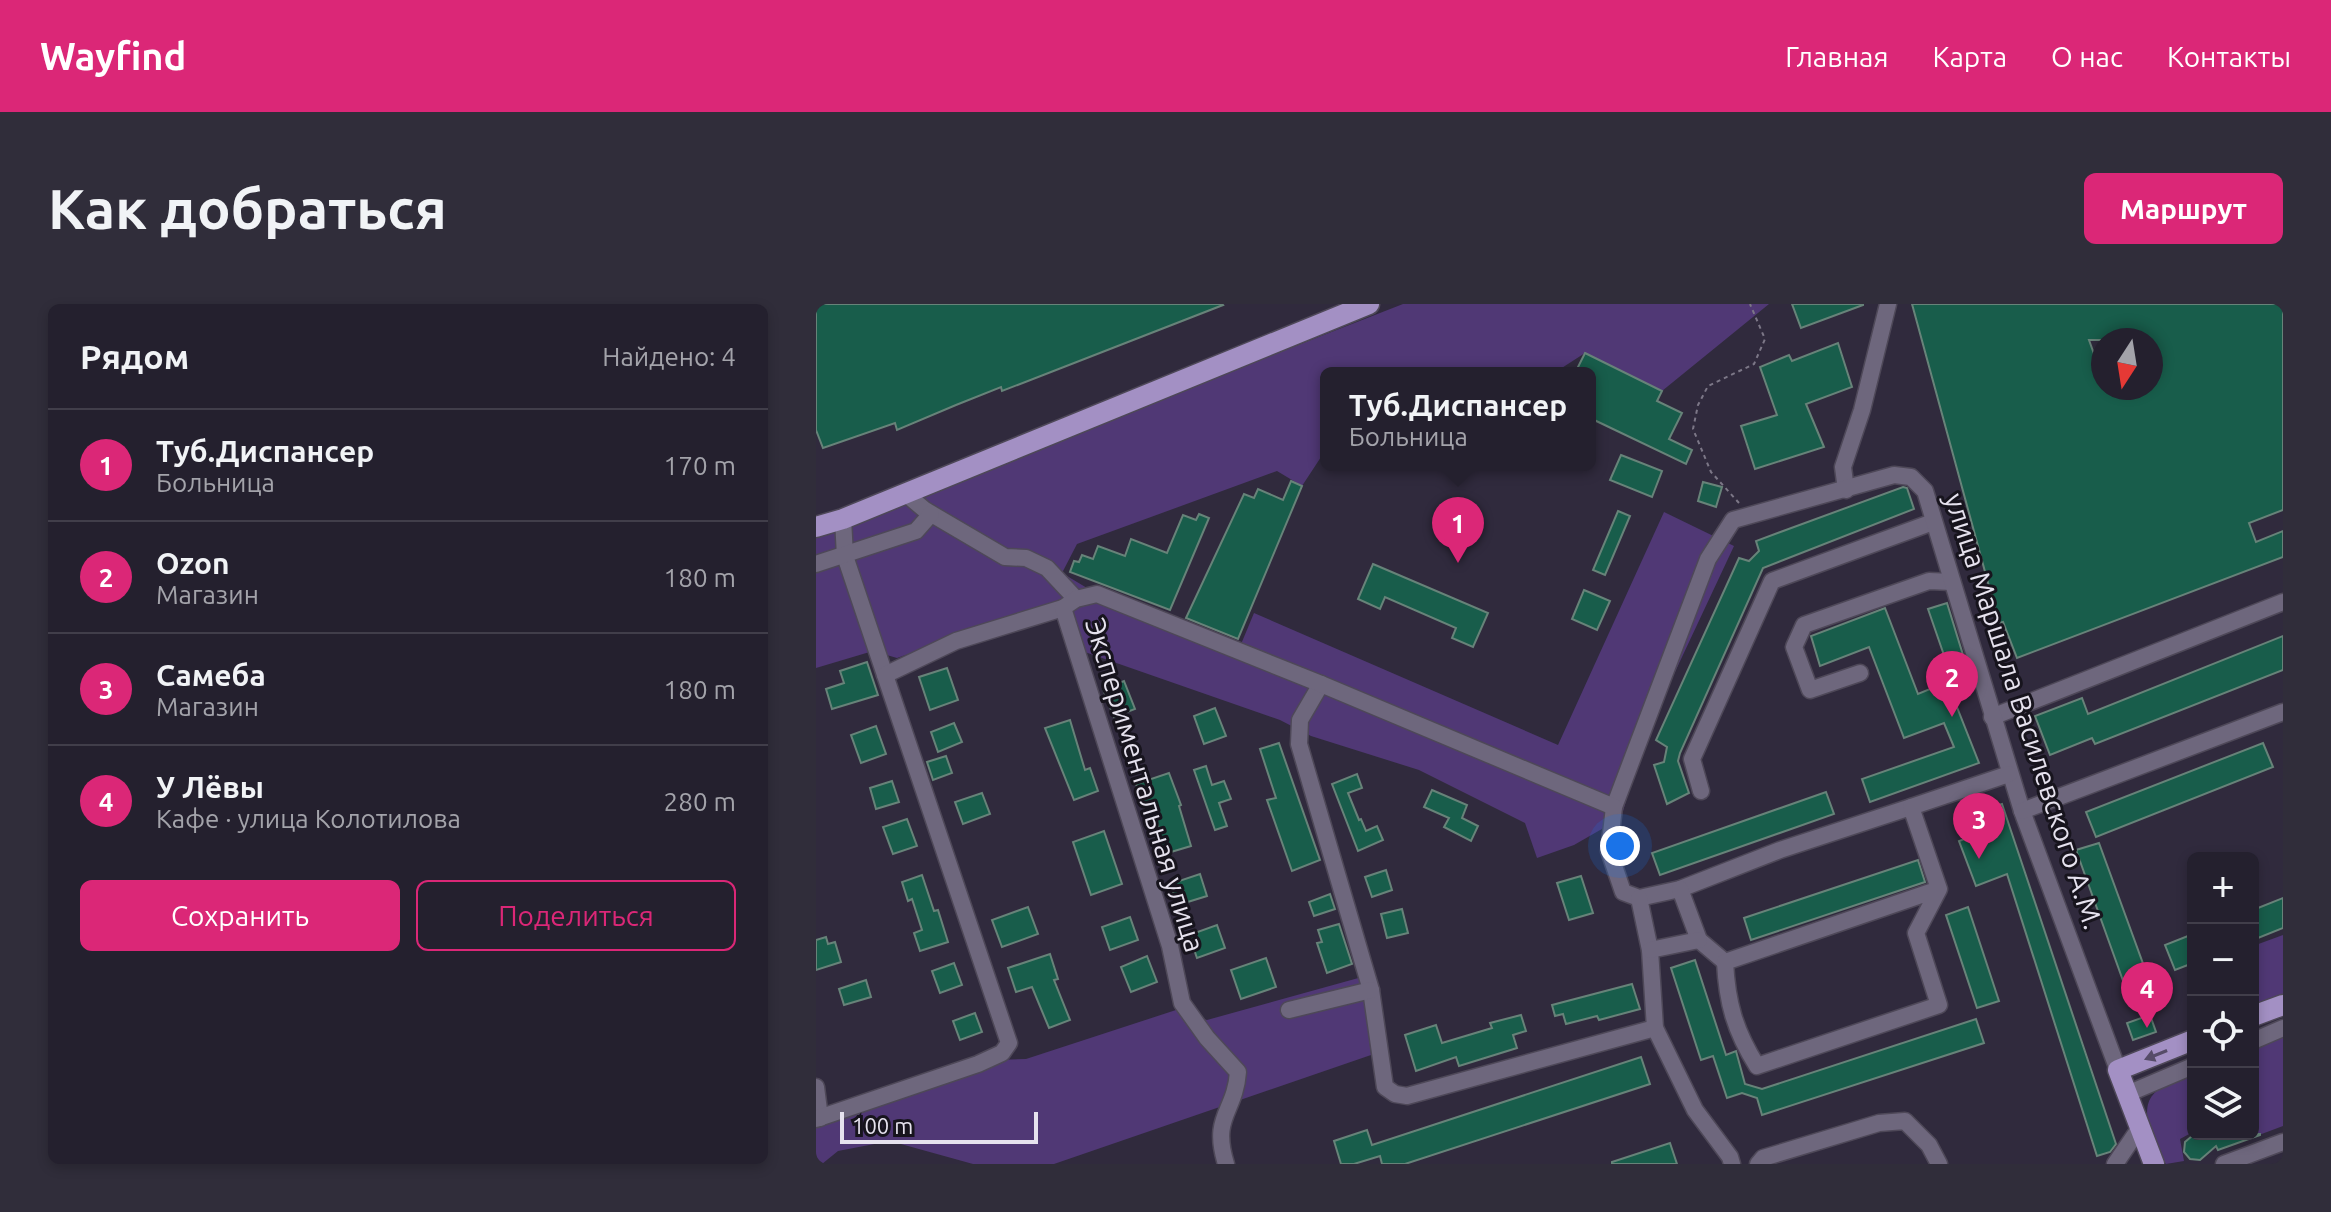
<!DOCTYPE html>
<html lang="ru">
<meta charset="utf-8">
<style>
:root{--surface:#24202e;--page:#302d3a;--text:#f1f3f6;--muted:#a3a3aa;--line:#413e4a;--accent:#db2777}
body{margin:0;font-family:Ubuntu,sans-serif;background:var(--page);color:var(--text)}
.controls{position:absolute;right:24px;bottom:24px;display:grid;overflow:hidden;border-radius:12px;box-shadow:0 4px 12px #0003}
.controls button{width:72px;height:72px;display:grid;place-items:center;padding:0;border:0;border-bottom:2px solid var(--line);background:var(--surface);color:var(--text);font:40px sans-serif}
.compass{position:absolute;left:1275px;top:24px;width:72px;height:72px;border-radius:50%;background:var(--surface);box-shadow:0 4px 12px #0003;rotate:192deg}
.scale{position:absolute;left:24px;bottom:20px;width:198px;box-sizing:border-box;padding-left:8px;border:4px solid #e6e2ee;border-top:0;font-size:22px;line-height:28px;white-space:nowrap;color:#e6e2ee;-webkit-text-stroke:6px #17141d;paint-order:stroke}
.you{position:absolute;left:804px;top:542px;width:28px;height:28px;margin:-20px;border:6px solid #fff;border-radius:50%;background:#1a73e8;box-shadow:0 0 0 12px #1a73e833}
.badge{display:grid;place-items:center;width:52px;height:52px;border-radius:50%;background:var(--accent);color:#fff;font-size:26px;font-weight:700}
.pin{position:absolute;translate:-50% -66px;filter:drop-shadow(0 2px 4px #0008)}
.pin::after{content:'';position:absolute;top:42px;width:28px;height:24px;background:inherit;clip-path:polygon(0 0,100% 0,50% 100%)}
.popup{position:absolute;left:504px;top:63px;width:276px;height:104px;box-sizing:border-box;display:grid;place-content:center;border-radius:12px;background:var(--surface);filter:drop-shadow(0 2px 6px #0005);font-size:26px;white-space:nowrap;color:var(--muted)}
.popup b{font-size:30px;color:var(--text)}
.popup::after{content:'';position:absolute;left:50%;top:100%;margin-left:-16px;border:16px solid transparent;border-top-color:var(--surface)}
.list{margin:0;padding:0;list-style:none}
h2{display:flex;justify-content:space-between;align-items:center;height:104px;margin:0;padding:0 32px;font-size:34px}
h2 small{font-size:26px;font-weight:400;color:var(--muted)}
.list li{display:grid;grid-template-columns:52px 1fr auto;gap:24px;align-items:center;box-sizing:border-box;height:112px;padding:0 32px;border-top:2px solid var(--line)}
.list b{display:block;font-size:30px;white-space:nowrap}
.list p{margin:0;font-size:26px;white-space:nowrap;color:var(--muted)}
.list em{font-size:26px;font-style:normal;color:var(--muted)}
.actions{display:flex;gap:16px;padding:24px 32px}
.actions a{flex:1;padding:18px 0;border:2px solid var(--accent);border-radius:12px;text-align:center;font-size:28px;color:var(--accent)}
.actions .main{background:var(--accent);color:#fff}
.icon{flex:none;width:44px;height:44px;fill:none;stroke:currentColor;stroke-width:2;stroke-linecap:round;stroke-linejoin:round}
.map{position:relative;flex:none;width:1467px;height:860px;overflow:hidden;border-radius:12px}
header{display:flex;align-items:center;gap:48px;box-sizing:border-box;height:112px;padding:0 40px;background:var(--accent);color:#fff}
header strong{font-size:38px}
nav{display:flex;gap:44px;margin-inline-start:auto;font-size:28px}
.intro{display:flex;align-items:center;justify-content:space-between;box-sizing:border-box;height:192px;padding:0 48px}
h1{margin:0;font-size:56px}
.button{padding:20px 36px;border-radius:12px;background:var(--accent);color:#fff;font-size:28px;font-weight:700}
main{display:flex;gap:48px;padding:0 48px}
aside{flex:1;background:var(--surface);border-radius:12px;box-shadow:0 4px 12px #0003}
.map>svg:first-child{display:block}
.green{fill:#503875}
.building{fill:#185d4b;stroke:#678379;stroke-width:2;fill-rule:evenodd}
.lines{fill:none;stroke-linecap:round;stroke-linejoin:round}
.minor-casing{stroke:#4e4858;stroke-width:19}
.major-casing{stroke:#4e4858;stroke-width:23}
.path{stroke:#7c7787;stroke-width:2;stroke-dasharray:4 4;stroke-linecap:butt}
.minor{stroke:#6e677d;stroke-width:16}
.major{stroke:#a390c4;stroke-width:20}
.oneway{fill:#564c68}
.labels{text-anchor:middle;stroke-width:6;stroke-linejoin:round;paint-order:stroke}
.street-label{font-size:28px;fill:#e6e2ee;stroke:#17141d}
</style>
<header>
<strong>Wayfind</strong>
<nav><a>Главная</a><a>Карта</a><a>О нас</a><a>Контакты</a></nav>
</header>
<div class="intro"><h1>Как добраться</h1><a class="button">Маршрут</a></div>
<main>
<aside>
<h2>Рядом<small>Найдено: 4</small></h2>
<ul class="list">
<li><span class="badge">1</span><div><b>Туб.Диспансер</b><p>Больница</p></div><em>170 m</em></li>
<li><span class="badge">2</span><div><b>Ozon</b><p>Магазин</p></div><em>180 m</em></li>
<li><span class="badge">3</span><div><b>Самеба</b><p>Магазин</p></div><em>180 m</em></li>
<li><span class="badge">4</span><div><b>У Лёвы</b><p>Кафе · улица Колотилова</p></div><em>280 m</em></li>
</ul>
<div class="actions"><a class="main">Сохранить</a><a>Поделиться</a></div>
</aside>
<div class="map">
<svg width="1467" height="860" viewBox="0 0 1467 860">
<rect width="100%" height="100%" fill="#302a3d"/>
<!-- green -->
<g class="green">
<polygon points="587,0 953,0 846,87 769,49 738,69 510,69 510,152 505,153 486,182 461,167 261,240 246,269 281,290 423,345 438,309 742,441 848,208 918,242 829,432 805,514 758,541 721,554 709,519 603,466 495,432 464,416 266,347 231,302 81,354 57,347 0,364 0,229"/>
<polygon points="1467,631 1467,693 1437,704 1437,642"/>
<polygon points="546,673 555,751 238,860 157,860 74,837 22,847 6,860 0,860 0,811 180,756 210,755 360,706 391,716"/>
<polygon points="1467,733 1467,822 1443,831 1437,818 1437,745"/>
<path d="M 1377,769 L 1377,828 L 1364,835 L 1368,857 L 1350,860 C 1343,852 1340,841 1336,831 C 1321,789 1343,783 1377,769 Z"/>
</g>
<!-- building -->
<g class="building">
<polygon points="0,0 406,0 407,1 186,87 185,83 140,101 81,126 79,119 7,144 0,126"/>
<polygon points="976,0 1047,0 1047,1 985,24"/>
<path d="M 1096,0 L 1467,0 L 1467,206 L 1433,219 L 1440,238 L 1467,227 L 1467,253 L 1201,354 L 1187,318 L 1183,319 ZM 1273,36 L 1335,36 L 1335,84 L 1287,84 L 1287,75 Z"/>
<polygon points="1022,39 1036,83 990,100 1008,143 939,165 925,122 961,111 944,63 973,51 976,57"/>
<polygon points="769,49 846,87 841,97 866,109 853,135 876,146 870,160 774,114 774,69 759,69"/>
<polygon points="805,151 846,167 836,193 794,176"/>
<polygon points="475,177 486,182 422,335 370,314 428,190 438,194 442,185 467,196"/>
<polygon points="887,178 906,183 900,203 882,197"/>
<polygon points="1087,183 1091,184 1098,205 947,264 864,449 862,457 873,489 851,500 838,461 848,458 851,443 840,436 923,254 933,257 943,247 940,237"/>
<polygon points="802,207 814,212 789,271 777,266"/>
<polygon points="383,210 393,214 354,306 254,268 258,257 263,258 266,251 277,255 282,242 309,252 315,235 351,249 367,211 380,216"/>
<polygon points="557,260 672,309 657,343 636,334 640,324 569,293 564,305 542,295"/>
<polygon points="768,286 794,297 781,326 756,315"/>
<polygon points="1131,299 1147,351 1130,357 1112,305"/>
<polygon points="1069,304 1102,390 1131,378 1163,459 1054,498 1046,475 1138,443 1128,419 1088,434 1053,343 1004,362 995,332"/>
<polygon points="1467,332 1467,366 1279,440 1276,434 1234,451 1219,412 1266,394 1272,410"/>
<polygon points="51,358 62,391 16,405 10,385 28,379 24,367"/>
<polygon points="131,364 142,396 114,406 103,373"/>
<polygon points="308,377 319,405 298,413 287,385"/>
<polygon points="399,404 410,432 388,440 378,412"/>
<polygon points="254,416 269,466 274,464 282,487 258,496 229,424"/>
<polygon points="138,419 146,438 122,448 115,428"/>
<polygon points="60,422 70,450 45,459 35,431"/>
<polygon points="463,439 504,556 476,567 451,496 460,494 444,445"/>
<polygon points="1447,439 1457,463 1280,533 1270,508"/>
<polygon points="130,452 136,469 117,476 111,458"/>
<polygon points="390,462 396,481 408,477 415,495 403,499 411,522 399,526 378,466"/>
<polygon points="353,469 365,501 363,502 375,542 345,551 338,529 344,527 335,501 329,503 320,480"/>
<polygon points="541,470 546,484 532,489 543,516 545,515 550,527 561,522 567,536 542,547 516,480"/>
<polygon points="76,477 83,498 60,505 54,484"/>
<polygon points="616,486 651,501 646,514 662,522 655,537 628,523 633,514 608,503"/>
<polygon points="1010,488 1018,510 844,571 836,549"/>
<polygon points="166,489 174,510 147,520 139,498"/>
<polygon points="1186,500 1300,840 1294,848 1281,852 1191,570 1160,582 1143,537 1176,525 1170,505"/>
<polygon points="91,515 101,542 77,550 67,523"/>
<polygon points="288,527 306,580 275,591 257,538"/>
<polygon points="1283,539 1333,676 1310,685 1260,546"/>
<polygon points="1102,556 1109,578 935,636 928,614"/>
<polygon points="570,566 576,586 556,593 549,573"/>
<polygon points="384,570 391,592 362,601 354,580"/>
<polygon points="106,571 118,607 122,606 132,638 104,647 98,629 106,626 96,595 92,597 86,578"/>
<polygon points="765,572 777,609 753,616 741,579"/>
<polygon points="514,590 519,605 498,612 493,598"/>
<polygon points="1467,594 1467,624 1437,636 1437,606"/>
<polygon points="212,603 222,630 186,643 176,616"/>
<polygon points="1152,603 1183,697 1161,704 1130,611"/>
<polygon points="586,605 592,629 571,634 565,610"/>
<polygon points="314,613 322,636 294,646 286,623"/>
<polygon points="523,620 536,660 511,669 501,639 506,638 502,626"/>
<polygon points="401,621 409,644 381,654 373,631"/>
<polygon points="1377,630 1377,659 1359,666 1349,641"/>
<polygon points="10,633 12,640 19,638 25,658 0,666 0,636"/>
<polygon points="234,650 242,675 238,676 254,716 233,724 216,683 200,688 192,664"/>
<polygon points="331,652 341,678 315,688 305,663"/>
<polygon points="450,654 460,683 425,695 415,666"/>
<polygon points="879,656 910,751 920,747 929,780 946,785 1160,715 1168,739 946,811 941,794 926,789 911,794 897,752 885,756 855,664"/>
<polygon points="138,659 146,681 124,689 116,667"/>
<polygon points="50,676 55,693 28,701 23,685"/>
<polygon points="816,680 824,705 783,716 781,712 750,720 747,710 739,712 736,701"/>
<polygon points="159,709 166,728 144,736 137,717"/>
<polygon points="705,711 710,727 697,731 701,744 643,762 640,753 600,767 589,731 620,721 626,739 676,724 674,719"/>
<polygon points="1334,711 1340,728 1317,736 1311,719"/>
<polygon points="825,753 834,780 589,860 566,860 564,852 538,860 525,860 518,837 551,826 556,841"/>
<polygon points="1396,830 1444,830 1444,831 1402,846 1400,842 1384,856 1374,855 1368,848 1369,838 1376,832 1389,833"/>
<polygon points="854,839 861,860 796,860 796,858"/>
</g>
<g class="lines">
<!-- minor casing -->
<g class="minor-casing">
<g id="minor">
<polyline points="1030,186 1027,163 1046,106 1072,0"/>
<polyline points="89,189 109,206 189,253 210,254 231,264 260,295"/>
<polyline points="27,215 29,252 69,371"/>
<polyline points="0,260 100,227 115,210"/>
<polyline points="1044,369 994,386 978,343 988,321 1113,277 1136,278"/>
<polyline points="505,380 484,416 483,440 555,686 569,783 579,790 591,792 839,724"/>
<polyline points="1176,413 1467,298"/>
<polyline points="885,487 876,455 956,277 1117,218"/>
<polyline points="1095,503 964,546 864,585 823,594 807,588 793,547 798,503 892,255 917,216 1078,171 1095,173 1109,187 1206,507 1302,766"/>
<polyline points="1206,507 1467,408"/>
<polyline points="864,585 883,636 909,658"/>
<path d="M 1123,585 L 1100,629 L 1123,701 L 941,762 C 919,727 911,699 909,658 L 1123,585 L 1095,503 L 1193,470"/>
<polyline points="823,594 834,646 839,724 879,806 914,853 916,860"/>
<polyline points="834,646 883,636"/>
<polyline points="473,706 555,686"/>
<polyline points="1437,737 1467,724"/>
<polyline points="0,783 4,814"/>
<polyline points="1311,790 1377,762"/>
<polyline points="0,815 162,760 186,749 193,739 69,371 140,337 247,304"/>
<path d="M 410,860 C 395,812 419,809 422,768 L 391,734 L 366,699 L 354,642 L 247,304 L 260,295 L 281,290 L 505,380 L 798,503"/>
<polyline points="942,860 947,854 1063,819 1089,817 1113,841 1123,860"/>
<polyline points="1299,860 1325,822"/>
<polyline points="1408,860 1467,838"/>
</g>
</g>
<!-- major casing -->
<g class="major-casing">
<g id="major">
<polyline points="0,223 27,215 553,0"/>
<polyline points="1437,712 1467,701"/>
<polyline points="1338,860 1302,766 1377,736"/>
</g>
</g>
<!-- path -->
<polyline class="path" points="923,199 895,168 877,125 882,101 892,82 938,60 949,35 934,0"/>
<!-- minor -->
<use href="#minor" class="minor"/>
<!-- major -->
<use href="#major" class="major"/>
</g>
<!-- one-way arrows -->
<defs><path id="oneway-solid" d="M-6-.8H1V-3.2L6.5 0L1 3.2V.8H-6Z" transform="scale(2)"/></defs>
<use class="oneway" href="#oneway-solid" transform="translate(1340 751) rotate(158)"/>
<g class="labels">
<!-- street labels -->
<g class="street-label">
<text transform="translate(1208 407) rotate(72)" y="10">улица Маршала Василевского А.М.</text>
<text transform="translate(329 481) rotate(73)" y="10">Экспериментальная улица</text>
</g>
</g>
</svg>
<div class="controls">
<button>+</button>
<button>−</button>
<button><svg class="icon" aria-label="locate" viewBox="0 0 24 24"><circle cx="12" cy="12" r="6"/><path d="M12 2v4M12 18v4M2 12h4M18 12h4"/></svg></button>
<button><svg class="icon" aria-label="layers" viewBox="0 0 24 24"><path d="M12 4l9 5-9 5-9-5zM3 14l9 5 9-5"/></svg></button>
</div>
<svg class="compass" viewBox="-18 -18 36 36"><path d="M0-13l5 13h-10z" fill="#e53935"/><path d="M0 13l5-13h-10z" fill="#a3a3aa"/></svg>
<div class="scale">100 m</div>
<div class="you"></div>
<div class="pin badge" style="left:642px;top:259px">1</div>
<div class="popup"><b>Туб.Диспансер</b>Больница</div>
<div class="pin badge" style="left:1136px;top:413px">2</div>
<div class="pin badge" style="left:1163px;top:555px">3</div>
<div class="pin badge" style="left:1331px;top:724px">4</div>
</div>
</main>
